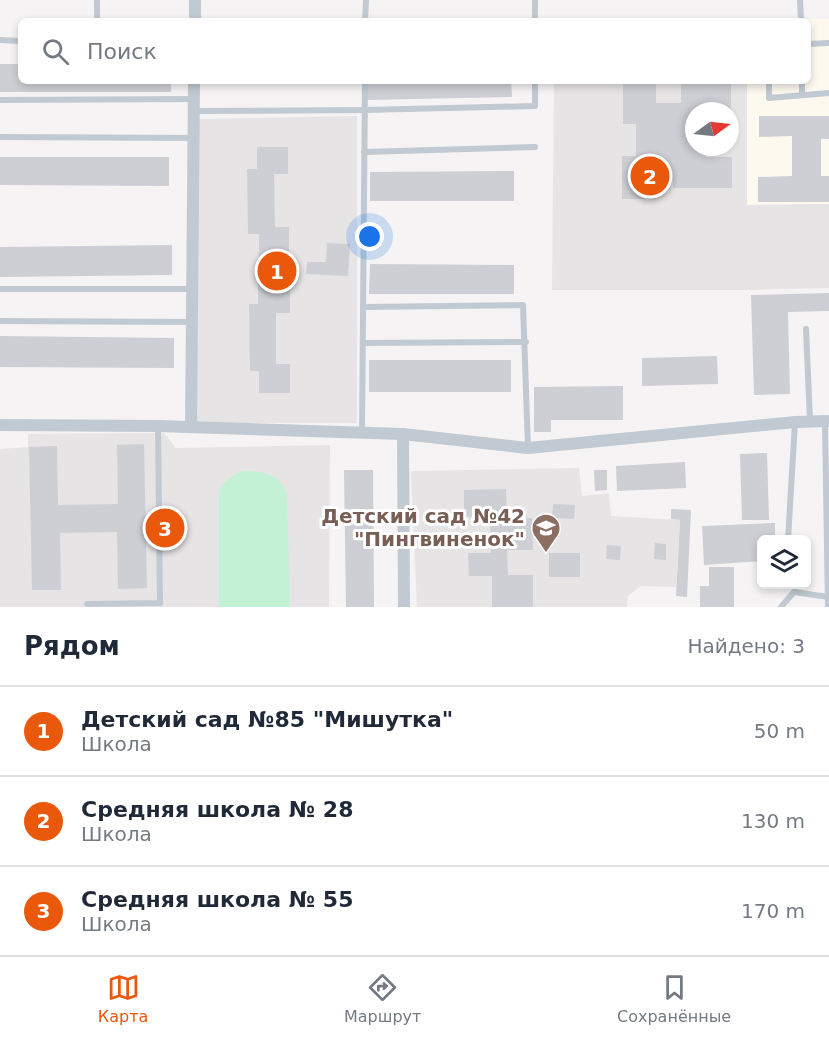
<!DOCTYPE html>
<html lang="ru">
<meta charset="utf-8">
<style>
:root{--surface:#fff;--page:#f2f2f3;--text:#1f2937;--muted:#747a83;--line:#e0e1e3;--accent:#ea580c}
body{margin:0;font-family:"DejaVu Sans",sans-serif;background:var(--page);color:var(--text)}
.controls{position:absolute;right:18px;bottom:18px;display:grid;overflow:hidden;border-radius:9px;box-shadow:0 3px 9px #0003}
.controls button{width:54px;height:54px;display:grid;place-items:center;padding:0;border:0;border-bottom:2px solid var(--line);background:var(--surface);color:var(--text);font:30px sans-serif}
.compass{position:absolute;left:685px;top:102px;width:54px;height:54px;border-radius:50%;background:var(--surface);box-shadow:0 3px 9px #0003;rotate:75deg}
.you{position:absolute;left:370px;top:237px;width:21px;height:21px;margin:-15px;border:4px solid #fff;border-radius:50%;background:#1a73e8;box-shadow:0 0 0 9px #1a73e833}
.badge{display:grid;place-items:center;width:39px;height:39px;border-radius:50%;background:var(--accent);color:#fff;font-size:20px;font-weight:700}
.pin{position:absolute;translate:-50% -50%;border:3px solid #fff;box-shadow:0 2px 6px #0006}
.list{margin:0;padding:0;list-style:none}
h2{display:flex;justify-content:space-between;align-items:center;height:78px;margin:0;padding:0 24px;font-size:26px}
h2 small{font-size:20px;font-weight:400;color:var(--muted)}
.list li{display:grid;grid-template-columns:39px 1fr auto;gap:18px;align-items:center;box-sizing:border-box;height:90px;padding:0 24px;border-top:2px solid var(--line)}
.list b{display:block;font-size:22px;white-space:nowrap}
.list p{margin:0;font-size:20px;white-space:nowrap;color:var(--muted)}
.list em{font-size:20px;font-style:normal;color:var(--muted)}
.icon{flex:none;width:33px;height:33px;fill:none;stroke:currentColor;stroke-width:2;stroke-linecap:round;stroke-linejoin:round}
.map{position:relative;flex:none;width:829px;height:607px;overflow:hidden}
.search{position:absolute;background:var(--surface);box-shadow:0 3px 9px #0003;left:18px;right:18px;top:18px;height:66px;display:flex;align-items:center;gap:15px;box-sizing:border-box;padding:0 21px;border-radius:9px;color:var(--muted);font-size:22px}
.sheet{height:348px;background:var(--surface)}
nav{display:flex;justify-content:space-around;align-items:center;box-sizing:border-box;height:84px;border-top:2px solid var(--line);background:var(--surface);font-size:16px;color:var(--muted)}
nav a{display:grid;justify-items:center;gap:3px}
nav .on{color:var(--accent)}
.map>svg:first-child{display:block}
.commercial{fill:#fdf9ef}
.education{fill:#e6e4e5;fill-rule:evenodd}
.green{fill:#c3f1d5}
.building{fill:#cdcfd5}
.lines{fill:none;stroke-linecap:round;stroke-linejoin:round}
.lane{stroke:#c1cad2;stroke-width:6}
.street{stroke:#c1cad2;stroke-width:12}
.labels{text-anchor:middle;stroke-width:6;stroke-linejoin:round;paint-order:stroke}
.education-label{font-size:20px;font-weight:bold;fill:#785e54;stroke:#fff;text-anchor:end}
</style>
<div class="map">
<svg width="829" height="607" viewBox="0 0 829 607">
<rect width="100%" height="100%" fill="#f5f3f3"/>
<!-- commercial -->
<polygon class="commercial" points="748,19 829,19 829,204 747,205 747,81 808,81 808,21 748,21"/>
<!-- education -->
<g class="education">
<path d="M 554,81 L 747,81 L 747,205 L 829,204 L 829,288 L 745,290 L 552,290 ZM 694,111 L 730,111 L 730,147 L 694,147 Z"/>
<polygon points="357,116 357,423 196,423 199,119"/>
<polygon points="164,433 176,448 330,445 329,607 0,607 0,449 28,447 28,434"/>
<polygon points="579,468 582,496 609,493 611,516 680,520 676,587 641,586 628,596 627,607 417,607 411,471"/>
</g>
<!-- green -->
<path class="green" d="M 243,471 C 264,471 281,474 287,495 L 290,607 L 219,607 L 219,490 C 225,481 233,475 243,471 Z"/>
<!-- building -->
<g class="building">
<polygon points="0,64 21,64 21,81 171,81 171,92 0,92"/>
<polygon points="366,81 511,81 512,97 367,100"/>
<polygon points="623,81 656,81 656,103 681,103 681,83 731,83 731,111 694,111 694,147 706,147 706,157 732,157 732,188 673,188 673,171 657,171 656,199 622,199 622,156 636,156 636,124 623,124"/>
<polygon points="759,116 829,116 829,139 821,139 821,176 829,176 829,202 758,202 758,177 792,176 792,136 759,137"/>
<polygon points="257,147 288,147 288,174 274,174 275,227 289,227 289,257 259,257 259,234 248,234 247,169 257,169"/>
<polygon points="0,157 169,157 169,186 0,185"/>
<polygon points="514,171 514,201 370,201 370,172"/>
<polygon points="327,243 350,244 348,276 306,274 307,262 326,262"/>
<polygon points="172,245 172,275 0,277 0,247"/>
<polygon points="370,264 514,265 514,294 369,294"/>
<polygon points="258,281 290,281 290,313 276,313 276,364 290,364 290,393 259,393 259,371 250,371 249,304 258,304"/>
<polygon points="829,293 829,311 788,312 790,394 754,395 751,295"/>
<polygon points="0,336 174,338 174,368 0,367"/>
<polygon points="717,356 718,384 642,386 642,358"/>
<rect x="369" y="360" width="142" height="32"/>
<polygon points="623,386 623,420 551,420 551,432 534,432 534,387"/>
<polygon points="144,444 147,588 118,589 117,532 60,533 61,590 32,590 29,447 57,446 58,505 118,504 117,445"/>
<polygon points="767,453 769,520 742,520 740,454"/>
<polygon points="685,462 686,488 617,491 616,466"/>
<polygon points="344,470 373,470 374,607 346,607"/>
<polygon points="594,470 607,470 607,490 595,491"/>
<polygon points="506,489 507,519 532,518 533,550 507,550 508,575 533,575 533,607 492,607 492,576 469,576 468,553 491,553 490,516 464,517 464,490"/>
<polygon points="553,504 575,505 574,519 552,518"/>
<polygon points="671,509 691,510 687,597 676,596 680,520 671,519"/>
<polygon points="775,523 775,540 762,540 762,561 704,565 702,526"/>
<polygon points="655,543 666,544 666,560 654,559"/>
<polygon points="607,545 621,546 620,560 606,559"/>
<rect x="549" y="553" width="31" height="24"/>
<polygon points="709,567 734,567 734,607 700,607 700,586 709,586"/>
</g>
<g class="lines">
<!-- lane -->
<g class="lane">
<polyline points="800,0 801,21"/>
<polyline points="97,21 97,0"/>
<polyline points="365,21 366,0"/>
<polyline points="535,21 535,0"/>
<polyline points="0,40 21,41"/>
<polyline points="808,44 829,43"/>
<polyline points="769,81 769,98 829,93"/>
<polyline points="802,81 802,95"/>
<polyline points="0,100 194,99"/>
<polyline points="194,111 365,110 535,106 535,81"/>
<polyline points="0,137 194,138"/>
<polyline points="364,152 535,147"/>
<polyline points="0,289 192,289"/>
<polyline points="363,307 523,305 528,448"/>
<polyline points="0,321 191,322"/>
<polyline points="806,329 810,421"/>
<polyline points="363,343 526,342"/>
<polyline points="825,422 828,607"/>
<polyline points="362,433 365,81"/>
<polyline points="788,540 795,422"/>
<polyline points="794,592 829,597"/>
<polyline points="87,604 160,603 158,426"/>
<polyline points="781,607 794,592"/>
</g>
<!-- street -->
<g class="street">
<polyline points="195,21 195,0"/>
<polyline points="0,425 158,426 403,434 528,448 795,422 829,421"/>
<polyline points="191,427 194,81"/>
<polyline points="403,434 404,607"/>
</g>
</g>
<!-- icons -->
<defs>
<g id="school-pin" transform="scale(1.5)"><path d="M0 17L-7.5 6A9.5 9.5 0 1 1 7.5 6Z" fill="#8d6e63" stroke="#fff"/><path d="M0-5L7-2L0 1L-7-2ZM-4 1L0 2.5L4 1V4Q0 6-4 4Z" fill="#fff"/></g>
</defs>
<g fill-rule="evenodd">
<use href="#school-pin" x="546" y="528"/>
</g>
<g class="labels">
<!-- education labels -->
<g class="education-label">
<text x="525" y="523">Детский сад №42<tspan x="525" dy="23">"Пингвиненок"</tspan></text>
</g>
</g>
</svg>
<div class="controls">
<button><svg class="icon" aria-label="layers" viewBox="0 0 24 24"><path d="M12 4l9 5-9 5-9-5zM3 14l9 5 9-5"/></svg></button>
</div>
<svg class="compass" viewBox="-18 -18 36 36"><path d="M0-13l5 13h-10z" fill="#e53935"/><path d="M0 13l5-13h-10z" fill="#747a83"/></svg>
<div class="you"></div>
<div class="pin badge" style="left:277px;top:271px">1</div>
<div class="pin badge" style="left:650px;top:176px">2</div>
<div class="pin badge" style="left:165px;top:528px">3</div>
<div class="search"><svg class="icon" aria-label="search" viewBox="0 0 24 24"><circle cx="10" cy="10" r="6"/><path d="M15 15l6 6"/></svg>Поиск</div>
</div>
<section class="sheet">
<h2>Рядом<small>Найдено: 3</small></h2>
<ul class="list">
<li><span class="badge">1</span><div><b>Детский сад №85 &quot;Мишутка&quot;</b><p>Школа</p></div><em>50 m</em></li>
<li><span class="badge">2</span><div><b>Средняя школа № 28</b><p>Школа</p></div><em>130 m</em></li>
<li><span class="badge">3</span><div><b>Средняя школа № 55</b><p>Школа</p></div><em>170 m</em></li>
</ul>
</section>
<nav>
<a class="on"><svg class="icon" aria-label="map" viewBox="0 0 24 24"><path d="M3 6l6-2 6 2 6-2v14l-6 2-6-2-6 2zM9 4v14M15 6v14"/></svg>Карта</a>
<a><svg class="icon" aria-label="directions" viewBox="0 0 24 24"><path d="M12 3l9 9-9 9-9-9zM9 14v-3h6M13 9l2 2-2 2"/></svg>Маршрут</a>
<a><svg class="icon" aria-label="saved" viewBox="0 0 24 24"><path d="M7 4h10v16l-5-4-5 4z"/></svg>Сохранённые</a>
</nav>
